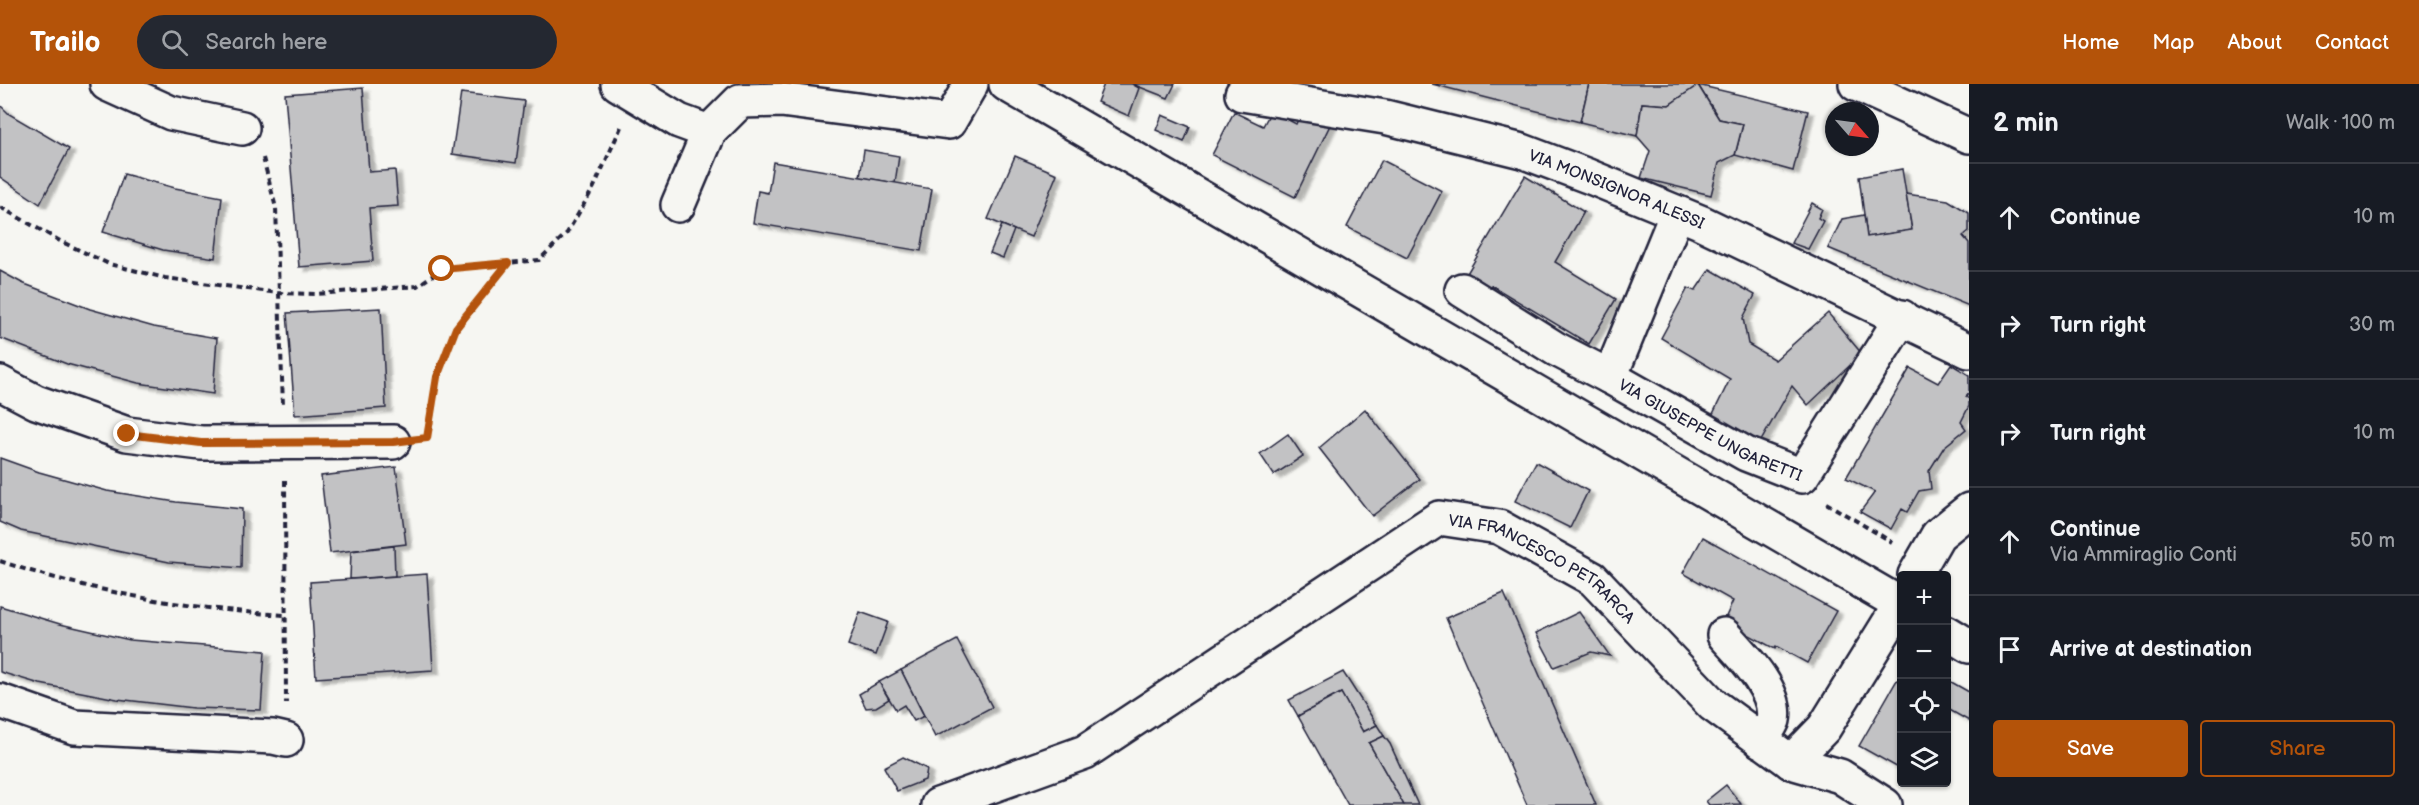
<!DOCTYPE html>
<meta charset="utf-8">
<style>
:root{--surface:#171b24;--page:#242831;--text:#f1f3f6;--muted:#9ea1a6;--line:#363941;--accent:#b45309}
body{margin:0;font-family:"Balsamiq Sans",sans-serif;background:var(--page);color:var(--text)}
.controls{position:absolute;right:18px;bottom:18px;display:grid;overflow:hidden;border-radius:6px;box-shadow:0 2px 4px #0004}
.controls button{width:54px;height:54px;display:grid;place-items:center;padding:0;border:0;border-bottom:2px solid var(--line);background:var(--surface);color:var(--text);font:30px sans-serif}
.compass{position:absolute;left:1825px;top:18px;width:54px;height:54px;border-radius:50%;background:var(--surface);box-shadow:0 2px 4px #0004;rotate:118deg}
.stop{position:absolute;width:18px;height:18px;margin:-14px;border:4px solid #b45309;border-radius:50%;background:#fff}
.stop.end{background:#b45309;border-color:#fff;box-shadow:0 2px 6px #0008}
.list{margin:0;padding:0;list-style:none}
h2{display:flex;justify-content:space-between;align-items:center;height:78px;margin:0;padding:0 24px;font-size:26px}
h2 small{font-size:20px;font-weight:400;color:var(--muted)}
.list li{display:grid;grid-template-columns:39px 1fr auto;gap:18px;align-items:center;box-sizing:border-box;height:108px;padding:0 24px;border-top:2px solid var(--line)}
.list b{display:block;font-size:22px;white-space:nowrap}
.list p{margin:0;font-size:20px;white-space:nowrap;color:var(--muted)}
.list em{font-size:20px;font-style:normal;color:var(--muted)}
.actions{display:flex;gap:12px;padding:18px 24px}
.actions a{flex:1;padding:14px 0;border:2px solid var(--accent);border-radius:6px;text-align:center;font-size:21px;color:var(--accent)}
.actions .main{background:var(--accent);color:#fff}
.icon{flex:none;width:33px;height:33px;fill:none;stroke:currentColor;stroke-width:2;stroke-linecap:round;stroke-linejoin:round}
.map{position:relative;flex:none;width:1969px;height:721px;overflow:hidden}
header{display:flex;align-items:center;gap:36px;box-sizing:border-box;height:84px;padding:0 30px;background:var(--accent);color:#fff}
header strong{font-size:28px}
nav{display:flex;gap:33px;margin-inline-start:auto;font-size:21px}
.search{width:420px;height:54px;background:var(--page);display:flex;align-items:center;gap:15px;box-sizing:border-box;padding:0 21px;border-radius:33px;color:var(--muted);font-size:22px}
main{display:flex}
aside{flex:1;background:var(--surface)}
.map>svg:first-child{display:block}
.building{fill:#c2c2c4;stroke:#22223b;stroke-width:1.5;filter:url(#shadow)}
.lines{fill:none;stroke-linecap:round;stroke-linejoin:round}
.minor-casing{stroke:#22223b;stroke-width:38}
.path{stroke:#22223b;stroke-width:4;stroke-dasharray:6 4.5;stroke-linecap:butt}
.minor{stroke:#f6f6f2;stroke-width:33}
.route{stroke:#b45309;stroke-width:8}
.labels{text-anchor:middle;stroke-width:6;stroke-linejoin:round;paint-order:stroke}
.street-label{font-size:16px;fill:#22223b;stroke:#f6f6f2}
</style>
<header>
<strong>Trailo</strong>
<div class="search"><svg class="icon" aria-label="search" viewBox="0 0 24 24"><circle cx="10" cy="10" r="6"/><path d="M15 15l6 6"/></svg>Search here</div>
<nav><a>Home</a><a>Map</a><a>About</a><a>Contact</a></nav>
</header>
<main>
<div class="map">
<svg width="1969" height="721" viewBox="0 0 1969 721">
<defs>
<filter id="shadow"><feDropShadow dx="6" dy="4" stdDeviation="1.5" flood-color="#0004"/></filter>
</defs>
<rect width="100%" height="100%" fill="#f6f6f2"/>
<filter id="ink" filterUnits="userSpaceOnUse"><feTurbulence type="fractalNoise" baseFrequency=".0167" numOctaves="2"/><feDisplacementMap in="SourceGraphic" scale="12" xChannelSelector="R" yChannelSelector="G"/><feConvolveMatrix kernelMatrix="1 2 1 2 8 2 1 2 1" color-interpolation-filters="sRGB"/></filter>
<g filter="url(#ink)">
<!-- building -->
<g class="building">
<polygon points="1104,0 1132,0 1139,4 1129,32 1097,18"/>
<polygon points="1132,0 1175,0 1168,14"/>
<polygon points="1432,0 1589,0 1580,38"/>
<polygon points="1589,0 1693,0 1698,1 1669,21 1642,19 1637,52 1580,38"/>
<polygon points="1698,1 1808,27 1793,87 1735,71 1743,40 1719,35"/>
<polygon points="1698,1 1719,35 1743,40 1735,71 1719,79 1711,111 1641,94 1650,67 1637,52 1642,19 1669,21"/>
<polygon points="363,4 369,88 395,86 398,122 369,124 373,177 299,183 285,10"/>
<polygon points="461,9 524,17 516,79 452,70"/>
<polygon points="0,21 9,30 69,65 40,120 0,93"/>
<polygon points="1303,25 1331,39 1295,113 1212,71 1234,28 1263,42 1271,27 1296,40"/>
<polygon points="1162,31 1190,43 1184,58 1156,46"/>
<polygon points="864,66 899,72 895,99 860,93"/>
<polygon points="1015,72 1057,90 1031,153 988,135"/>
<polygon points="1382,76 1442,107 1407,174 1347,143"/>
<polygon points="773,78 932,105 921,167 753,139 758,107 768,109"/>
<polygon points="1902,85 1912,146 1867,153 1859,93"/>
<polygon points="124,90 175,104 222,113 215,174 163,166 103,148"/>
<polygon points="1525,92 1584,128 1555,178 1616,215 1589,260 1491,201 1486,209 1463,196"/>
<polygon points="1906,110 1948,116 1969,129 1969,147 1963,152 1969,159 1969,222 1828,164 1842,135 1864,131 1867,153 1912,146"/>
<polygon points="1812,119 1822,125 1818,134 1823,137 1808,165 1791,159"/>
<polygon points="1002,141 1014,146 1003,174 990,169"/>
<polygon points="1710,185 1755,211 1743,234 1748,260 1775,276 1828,229 1862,270 1808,321 1792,302 1757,364 1709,338 1730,295 1661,254 1688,204 1695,207"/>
<polygon points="0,187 22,199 90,225 154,243 217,254 213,310 138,299 67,280 0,254"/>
<polygon points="381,224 386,324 295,331 287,229"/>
<polygon points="1951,280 1969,291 1969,309 1966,313 1969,315 1969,322 1961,338 1966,345 1944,363 1929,387 1931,405 1919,407 1907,428 1902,425 1891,445 1860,428 1875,408 1846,394 1910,284 1938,299"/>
<polygon points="1365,325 1420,395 1372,432 1319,364"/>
<polygon points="1288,350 1303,372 1274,391 1260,370"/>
<polygon points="0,374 39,388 107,407 176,418 242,425 241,484 169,478 21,447 0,438"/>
<polygon points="1536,378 1588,407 1570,444 1515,417"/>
<polygon points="396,383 406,460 330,469 321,392"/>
<polygon points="1703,453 1836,527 1807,579 1776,562 1775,565 1724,537 1733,517 1683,489"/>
<polygon points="394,462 395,492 350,495 351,467"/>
<polygon points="427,490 433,586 316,594 310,498"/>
<polygon points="1504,509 1596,721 1527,721 1503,666 1446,534"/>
<polygon points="0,522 60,540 130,556 265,567 261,626 193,624 117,615 40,600 0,588"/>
<polygon points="860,528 888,538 876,571 848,561"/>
<polygon points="1579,528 1610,572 1591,568 1554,583 1536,549"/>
<polygon points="957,556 992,623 935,653 901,586"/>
<polygon points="901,586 924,632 914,637 904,621 896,626 879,598"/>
<polygon points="1343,588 1377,641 1363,648 1341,609 1298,632 1289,616"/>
<polygon points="1946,595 1969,608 1969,637 1946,624"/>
<polygon points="1897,596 1902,598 1902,686 1859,662"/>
<polygon points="879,598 889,615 876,623 866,624 859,610"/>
<polygon points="1341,609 1363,648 1377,641 1384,652 1369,659 1404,721 1348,721 1298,632"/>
<polygon points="1384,652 1390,660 1418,721 1404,721 1369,659"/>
<polygon points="903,673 927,685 925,696 897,707 884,683"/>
<polygon points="1726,701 1741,720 1709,721 1706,717"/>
</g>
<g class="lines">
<!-- minor casing -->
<g class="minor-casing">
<g id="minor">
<polyline points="107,0 171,29 242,44"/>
<polyline points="618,0 679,37 709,48"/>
<polyline points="1006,0 1902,521"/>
<polyline points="1856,0 1969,52"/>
<path id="s1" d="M 1242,10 L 1385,33 L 1522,67 L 1588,92 L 1700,138 L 1969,267"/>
<polyline points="678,121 709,48 740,17 781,16 949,38 971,0"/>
<path id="s2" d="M 1677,129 L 1610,293 L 1746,370 L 1802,392 L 1902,233"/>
<polyline points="1462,206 1556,265 1610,293"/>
<polyline points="0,299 36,318 127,350 201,359 393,358"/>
<polyline points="1915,491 1938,451 1969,426"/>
<polyline points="1946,548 1969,562"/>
<path d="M 1724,551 C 1741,570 1779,607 1773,636 C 1771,642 1764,651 1761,657"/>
<polyline points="0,617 74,643 273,653 286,656"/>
<polyline points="1791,678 1840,692 1885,721"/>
<path id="s3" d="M 938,721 L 1085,668 L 1439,434 L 1499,443 L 1593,495 L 1713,621 L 1791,678 L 1824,644 L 1902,518"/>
</g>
</g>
<!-- path -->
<g class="path">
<polyline points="263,74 276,124 283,322"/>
<polyline points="0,123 60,157 109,180 165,194 278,209 316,210 417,202 442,185 539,176 567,149 594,103 621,43"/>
<polyline points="429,346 437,293 456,245 508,179"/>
<polyline points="285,396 286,619"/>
<polyline points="1826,419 1892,458"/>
<path d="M 0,477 C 86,507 195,526 285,531"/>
</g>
<!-- minor -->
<use href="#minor" class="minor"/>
</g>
</g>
<g class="lines" filter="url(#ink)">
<!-- route -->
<polyline class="route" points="127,350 201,359 393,358 427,354 437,293 456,244 508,179 442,185"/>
</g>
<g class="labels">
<!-- street labels -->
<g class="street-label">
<text dy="6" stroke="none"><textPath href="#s1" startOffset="388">VIA MONSIGNOR ALESSI</textPath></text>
<text dy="6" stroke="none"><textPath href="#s2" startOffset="291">VIA GIUSEPPE UNGARETTI</textPath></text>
<text dy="6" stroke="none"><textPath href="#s3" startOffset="698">VIA FRANCESCO PETRARCA</textPath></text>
</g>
</g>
</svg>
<div class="controls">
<button>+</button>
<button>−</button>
<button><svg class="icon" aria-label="locate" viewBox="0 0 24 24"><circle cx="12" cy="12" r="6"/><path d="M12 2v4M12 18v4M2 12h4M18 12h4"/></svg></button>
<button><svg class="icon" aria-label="layers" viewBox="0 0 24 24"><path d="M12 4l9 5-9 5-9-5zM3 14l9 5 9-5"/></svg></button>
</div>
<svg class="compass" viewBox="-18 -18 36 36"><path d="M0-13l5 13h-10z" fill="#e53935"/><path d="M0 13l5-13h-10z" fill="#9ea1a6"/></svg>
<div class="stop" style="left:442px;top:185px"></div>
<div class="stop end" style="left:127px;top:350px"></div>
</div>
<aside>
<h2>2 min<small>Walk · 100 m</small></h2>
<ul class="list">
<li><svg class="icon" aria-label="ahead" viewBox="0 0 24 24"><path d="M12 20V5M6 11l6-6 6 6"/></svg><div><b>Continue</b></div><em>10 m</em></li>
<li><svg class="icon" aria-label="right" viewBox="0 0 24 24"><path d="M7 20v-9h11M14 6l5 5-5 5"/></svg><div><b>Turn right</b></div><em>30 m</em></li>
<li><svg class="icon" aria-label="right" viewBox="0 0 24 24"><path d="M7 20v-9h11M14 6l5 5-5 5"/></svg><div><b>Turn right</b></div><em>10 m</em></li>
<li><svg class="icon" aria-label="ahead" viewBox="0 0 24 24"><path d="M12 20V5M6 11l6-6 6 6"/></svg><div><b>Continue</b><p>Via Ammiraglio Conti</p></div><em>50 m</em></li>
<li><svg class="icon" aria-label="arrive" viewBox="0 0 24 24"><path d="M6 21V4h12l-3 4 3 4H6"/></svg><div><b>Arrive at destination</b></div></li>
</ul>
<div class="actions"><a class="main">Save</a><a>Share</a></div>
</aside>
</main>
